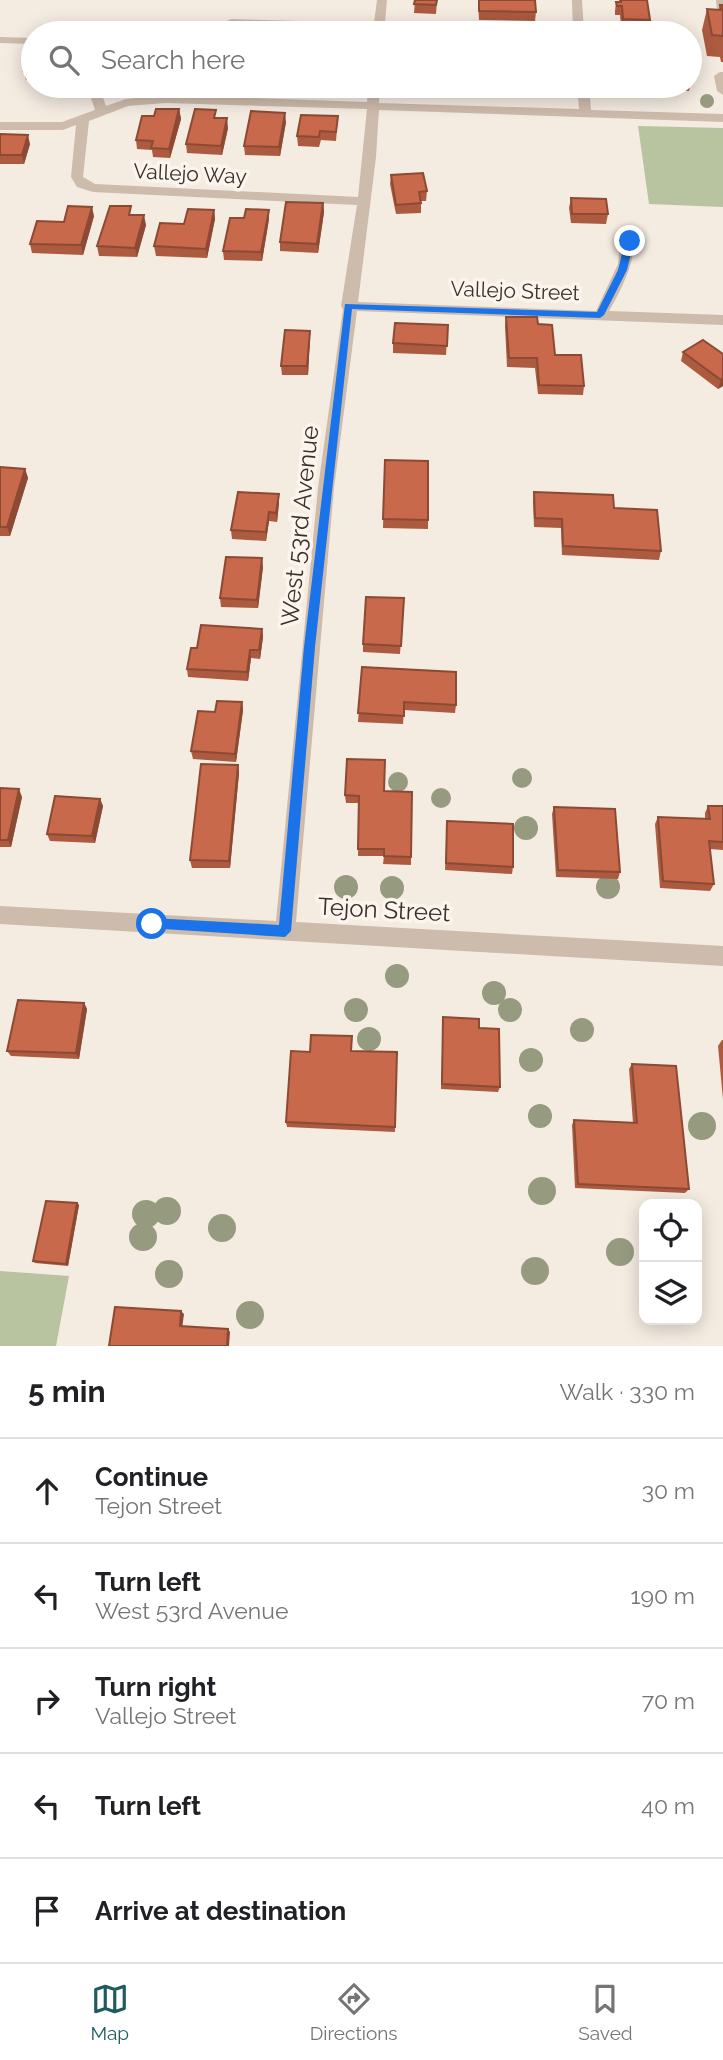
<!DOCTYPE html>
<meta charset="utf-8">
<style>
:root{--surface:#fff;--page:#f2f2f2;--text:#202124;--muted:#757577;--line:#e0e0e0;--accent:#1f5a5e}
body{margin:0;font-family:Raleway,sans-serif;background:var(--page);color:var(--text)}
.controls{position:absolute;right:21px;bottom:21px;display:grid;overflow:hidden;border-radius:14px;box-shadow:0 4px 18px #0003}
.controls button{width:63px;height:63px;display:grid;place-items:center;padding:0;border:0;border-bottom:2px solid var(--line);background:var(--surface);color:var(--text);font:35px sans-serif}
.stop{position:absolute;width:21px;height:21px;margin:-16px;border:5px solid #1a73e8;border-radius:50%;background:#fff}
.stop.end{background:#1a73e8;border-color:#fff;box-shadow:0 2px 7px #0008}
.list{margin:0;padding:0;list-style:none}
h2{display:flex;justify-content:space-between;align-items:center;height:91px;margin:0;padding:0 28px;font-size:30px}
h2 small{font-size:23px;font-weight:400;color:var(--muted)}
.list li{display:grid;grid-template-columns:46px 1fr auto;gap:21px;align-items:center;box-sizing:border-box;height:105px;padding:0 28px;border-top:2px solid var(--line)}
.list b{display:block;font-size:26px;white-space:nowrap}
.list p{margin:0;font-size:23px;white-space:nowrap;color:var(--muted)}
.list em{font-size:23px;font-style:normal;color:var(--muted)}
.icon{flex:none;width:38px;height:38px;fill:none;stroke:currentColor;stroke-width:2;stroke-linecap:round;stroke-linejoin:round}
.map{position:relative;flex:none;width:723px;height:1346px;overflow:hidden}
.search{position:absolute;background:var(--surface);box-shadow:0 4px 18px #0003;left:21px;right:21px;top:21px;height:77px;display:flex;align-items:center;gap:18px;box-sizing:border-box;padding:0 24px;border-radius:38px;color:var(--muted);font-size:26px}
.sheet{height:616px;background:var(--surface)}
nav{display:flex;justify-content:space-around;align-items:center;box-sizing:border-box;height:98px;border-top:2px solid var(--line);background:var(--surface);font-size:19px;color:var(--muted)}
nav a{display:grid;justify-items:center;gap:4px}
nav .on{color:var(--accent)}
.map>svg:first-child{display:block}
.green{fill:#b8c4a0}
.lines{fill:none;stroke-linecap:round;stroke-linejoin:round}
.minor{fill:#cdbbac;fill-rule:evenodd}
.tree{fill:#969b7f}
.wall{fill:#ac5a40}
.shaded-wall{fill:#8c4a34}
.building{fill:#c8694b;stroke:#8c4a34;stroke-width:2}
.route{fill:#1a73e8}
.labels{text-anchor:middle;stroke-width:7;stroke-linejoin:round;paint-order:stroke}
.far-street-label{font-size:21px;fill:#3b302b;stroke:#fbf5ee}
.street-label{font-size:24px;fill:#3b302b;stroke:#fbf5ee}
</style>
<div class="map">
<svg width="723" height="1346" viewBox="0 0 723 1346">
<rect width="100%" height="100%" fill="#f4ebe1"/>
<!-- green -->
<g class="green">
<polygon points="638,126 723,128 723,207 649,204"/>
<polygon points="0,1271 69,1276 56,1346 0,1346"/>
</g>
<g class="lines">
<!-- minor -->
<g class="minor">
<polygon points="377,0 387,0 384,33 374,33 374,30 231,25 225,22 231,19 374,23"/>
<polygon points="572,0 582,0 584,33 573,33"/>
<polygon points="716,0 723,0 723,12 717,9"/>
<polygon points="0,37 33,38 33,44 0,43"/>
<polygon points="720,72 723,72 723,95 717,91 714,76"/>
<path d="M 87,86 L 99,86 L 106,106 L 126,99 L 165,95 L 367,102 L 368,86 L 380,86 L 379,103 L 579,109 L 577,86 L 589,86 L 591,110 L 723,114 L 723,122 L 379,110 L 376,157 L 358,302 L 596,311 L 618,264 L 621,230 L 628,226 L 635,230 C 636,260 624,285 609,311 L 723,315 L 723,325 L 357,311 L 334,488 L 296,922 L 723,946 L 723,966 L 0,924 L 0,906 L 276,921 L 318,488 L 343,309 L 341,306 L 357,205 L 93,192 L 77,187 L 71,177 L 76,125 L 63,130 L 0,130 L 0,122 L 62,122 L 95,110 ZM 165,103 L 367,109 L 358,197 L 95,184 L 83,177 L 89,121 L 128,106 Z"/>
</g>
</g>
<!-- trees -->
<g class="tree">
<circle cx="707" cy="101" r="7"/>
<circle cx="522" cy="778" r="10"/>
<circle cx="398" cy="782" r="10"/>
<circle cx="441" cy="798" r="10"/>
<circle cx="526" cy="828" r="12"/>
<circle cx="346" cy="887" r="12"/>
<circle cx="608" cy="887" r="12"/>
<circle cx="392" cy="888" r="12"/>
<circle cx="397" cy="976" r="12"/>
<circle cx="494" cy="993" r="12"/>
<circle cx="356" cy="1010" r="12"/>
<circle cx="510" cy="1010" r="12"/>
<circle cx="582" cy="1030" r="12"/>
<circle cx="369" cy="1039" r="12"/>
<circle cx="531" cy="1060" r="12"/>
<circle cx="540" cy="1116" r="12"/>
<circle cx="702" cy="1126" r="14"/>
<circle cx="542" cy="1191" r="14"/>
<circle cx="167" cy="1211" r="14"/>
<circle cx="146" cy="1214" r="14"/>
<circle cx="222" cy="1228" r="14"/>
<circle cx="143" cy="1237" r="14"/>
<circle cx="620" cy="1252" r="14"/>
<circle cx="535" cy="1271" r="14"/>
<circle cx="169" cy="1274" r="14"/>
<circle cx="250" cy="1315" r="14"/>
</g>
<!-- wall -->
<g class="wall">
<polygon points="415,0 437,0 436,14 414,13"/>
<polygon points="478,0 536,12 535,21 479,20"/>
<polygon points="619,0 647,0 650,20 649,26 676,33 619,33 620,25 621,25 620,15 615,15 615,11 616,2 619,2"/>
<polygon points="720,5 723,5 723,62 721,62 720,57 707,56 702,30 707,9 719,10"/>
<polygon points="33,57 33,85 32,80 26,80 24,71"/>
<polygon points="690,73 691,82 689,91 628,89 627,86 690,86"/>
<polygon points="523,86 551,86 523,89"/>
<polygon points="179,109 181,119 170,158 153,157 152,150 137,149 136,140 154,116"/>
<polygon points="338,116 336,141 321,140 319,147 298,146 297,136"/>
<polygon points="217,118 228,128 222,155 187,153 186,144"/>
<polygon points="286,122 280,156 245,155 244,146"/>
<polygon points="0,134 30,144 24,164 0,164"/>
<polygon points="391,175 427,191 426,201 421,201 421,213 396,214 390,184"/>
<polygon points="571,198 608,214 606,224 571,223 569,208"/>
<polygon points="323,203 324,212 318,253 280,251 280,242"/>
<polygon points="214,210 215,219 207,258 156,256 154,246 184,224"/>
<polygon points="269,210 269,219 262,261 224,260 223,251 244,218"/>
<polygon points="133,215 146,225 137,257 99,256 97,246"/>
<polygon points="94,216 83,255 32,253 30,244 64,222"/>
<polygon points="506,317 538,324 555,355 584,386 583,395 538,394 535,368 507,367 505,326"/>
<polygon points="448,325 446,355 393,353 393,343"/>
<polygon points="310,331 308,375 282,375 281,366"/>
<polygon points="683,352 723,354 723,386 718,389 681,361"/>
<polygon points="385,460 428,520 428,529 383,528"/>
<polygon points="0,467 25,469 28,478 10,536 0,536"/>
<polygon points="534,492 614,508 661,551 659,560 562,555 561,528 534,527 533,500"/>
<polygon points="279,494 279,503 277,522 269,521 266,541 232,539 231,530"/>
<polygon points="263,567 258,608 221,607 220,598"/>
<polygon points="404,598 400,654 363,652 363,644"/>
<polygon points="262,629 263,637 260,659 251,658 248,681 188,677 187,669 197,648"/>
<polygon points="362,667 456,705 455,713 404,710 403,724 358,722"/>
<polygon points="242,702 243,710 236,762 193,759 191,751 215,712"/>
<polygon points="238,765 239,773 230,868 192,868 190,860"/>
<polygon points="0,788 22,797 11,847 0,847"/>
<polygon points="384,791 411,857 411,865 383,864 384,856 358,856 359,803 346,803 345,795"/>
<polygon points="100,799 103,806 95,843 50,841 47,834"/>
<polygon points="708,806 723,806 723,850 710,849 714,884 710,891 660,888 655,824 658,817 705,819 705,813"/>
<polygon points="554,807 620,872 618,879 556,877 552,814"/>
<polygon points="447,821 513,867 512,874 445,870"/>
<polygon points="84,1003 87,1009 79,1059 11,1056 7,1051"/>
<polygon points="443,1017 479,1028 500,1087 498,1092 441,1089"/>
<polygon points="722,1040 723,1040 723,1099 718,1046"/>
<polygon points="351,1051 397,1052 395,1132 287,1127 286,1122 310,1052"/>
<polygon points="632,1064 689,1189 685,1193 575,1188 572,1125 574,1120 633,1123 629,1069"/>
<polygon points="77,1203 79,1205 68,1266 35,1263 33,1261"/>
</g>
<!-- shaded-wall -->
<g class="shaded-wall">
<polygon points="179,109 181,119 170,158 169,149"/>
<polygon points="285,113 286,122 280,156 279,147"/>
<polygon points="227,118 228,128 222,155 221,146"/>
<polygon points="28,135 30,144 24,164 22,155"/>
<polygon points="323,203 324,212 318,253 317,244"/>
<polygon points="92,207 94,216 83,255 81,245"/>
<polygon points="214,210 215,219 207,258 206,249"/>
<polygon points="269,210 269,219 262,261 261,252"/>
<polygon points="144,215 146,225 137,257 135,248"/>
<polygon points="310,331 310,340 308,375 307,366"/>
<polygon points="723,378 723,386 718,389 721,380"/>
<polygon points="25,469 28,478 10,536 7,527"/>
<polygon points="279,494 279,503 277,522 276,513"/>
<polygon points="269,512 269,521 266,541 266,532"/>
<polygon points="262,558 263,567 258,608 257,600"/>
<polygon points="262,629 263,637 260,659 259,650"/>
<polygon points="250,650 251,658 248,681 247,672"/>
<polygon points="242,702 243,710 236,762 235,754"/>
<polygon points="238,765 239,773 230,868 229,861"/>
<polygon points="19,789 22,797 11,847 8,840"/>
<polygon points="100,799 103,806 95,843 92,836"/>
<polygon points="84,1003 87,1009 79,1059 76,1053"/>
<polygon points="77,1203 79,1205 68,1266 66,1264"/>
<polygon points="181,1311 184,1314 182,1329 180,1326"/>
<polygon points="228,1329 230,1332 229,1346 227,1346"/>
</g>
<!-- building -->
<g class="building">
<polygon points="415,0 437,0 436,5 414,4"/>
<polygon points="479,0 535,0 536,12 479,11"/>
<polygon points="621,0 647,0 650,20 623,19 622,6 617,6 616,2 621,2"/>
<polygon points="720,5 723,5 723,36 712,35 707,9 721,10"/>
<polygon points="620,25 675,26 676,33 621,33"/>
<polygon points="478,27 536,31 537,33 478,33"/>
<polygon points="29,57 33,57 33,75 31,75 33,71 24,71"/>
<polygon points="156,109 179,109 169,149 151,148 153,141 136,140 142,116 154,116"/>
<polygon points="195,109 216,110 214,118 227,118 221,146 186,144"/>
<polygon points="251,111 285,113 279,147 244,146"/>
<polygon points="301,115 338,116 336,132 320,131 319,137 297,136"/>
<polygon points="0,134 28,135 22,155 0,155"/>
<polygon points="423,173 427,191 419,192 421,203 396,205 391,175"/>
<polygon points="571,198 606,199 608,214 572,214"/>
<polygon points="286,202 323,203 317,244 280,242"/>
<polygon points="68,206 92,207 81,245 30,244 37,221 64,222"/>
<polygon points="110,206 131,206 129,215 144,215 135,248 97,246"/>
<polygon points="188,209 214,210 206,249 154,246 160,223 184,224"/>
<polygon points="246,209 269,210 261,252 223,251 230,218 244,218"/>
<polygon points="506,317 537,317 538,324 552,325 555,355 581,355 584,386 539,385 537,358 509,358"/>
<polygon points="395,323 448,325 447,346 393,343"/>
<polygon points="285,330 310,331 307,366 281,366"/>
<polygon points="703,340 723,354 723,378 721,380 683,352"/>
<polygon points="385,460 428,461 428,520 383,519"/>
<polygon points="0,467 25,469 7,527 0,527"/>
<polygon points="238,492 279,494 276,513 269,512 266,532 231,530"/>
<polygon points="534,492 613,495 614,508 657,510 661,551 563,546 562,519 535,518"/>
<polygon points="226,557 262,558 257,600 220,598"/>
<polygon points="366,597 404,598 401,646 363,644"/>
<polygon points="201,625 262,629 259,650 250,650 247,672 187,669 191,648 197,648"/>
<polygon points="362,667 456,672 456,705 404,702 404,716 358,713"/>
<polygon points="217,701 242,702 235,754 191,751 198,711 215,712"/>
<polygon points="347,759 385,760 384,791 412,792 411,857 384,856 384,849 358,849 359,796 345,795"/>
<polygon points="201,764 238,765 229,861 190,860"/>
<polygon points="0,788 19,789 8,840 0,840"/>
<polygon points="55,796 100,799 92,836 47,834"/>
<polygon points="708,806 723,806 723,842 709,841 714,884 663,881 658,817 710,819"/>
<polygon points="554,807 615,809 620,872 558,870"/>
<polygon points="447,821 513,824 513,867 446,863"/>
<polygon points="18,1000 84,1003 76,1053 7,1051"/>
<polygon points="443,1017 479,1019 479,1028 499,1029 500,1087 442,1084"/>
<polygon points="311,1035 352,1036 351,1051 397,1052 395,1127 286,1122 291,1051 310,1052"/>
<polygon points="632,1064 676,1066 689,1189 578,1184 574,1120 637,1123"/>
<polygon points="46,1201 77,1203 66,1264 33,1261"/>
<polygon points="115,1307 181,1311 180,1326 228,1329 227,1346 109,1346"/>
</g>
<!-- route -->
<polygon class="route" points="630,239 634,241 627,270 604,315 600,318 352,309 315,647 291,931 285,937 148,928 148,920 152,918 279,925 304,647 345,304 597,312 618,270 625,241"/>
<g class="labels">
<!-- far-street labels -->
<g class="far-street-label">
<text transform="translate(190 174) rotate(3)" y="7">Vallejo Way</text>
<text transform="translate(515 291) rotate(2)" y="7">Vallejo Street</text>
</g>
<!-- street labels -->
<g class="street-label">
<text transform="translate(300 526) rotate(-84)" y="8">West 53rd Avenue</text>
<text transform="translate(384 910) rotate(3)" y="8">Tejon Street</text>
</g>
</g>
</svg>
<div class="controls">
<button><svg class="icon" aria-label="locate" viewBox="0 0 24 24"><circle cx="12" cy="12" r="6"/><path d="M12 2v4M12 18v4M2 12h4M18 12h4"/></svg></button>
<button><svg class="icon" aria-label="layers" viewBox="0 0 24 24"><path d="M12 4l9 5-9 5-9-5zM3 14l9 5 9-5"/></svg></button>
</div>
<div class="stop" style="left:152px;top:924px"></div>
<div class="stop end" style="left:630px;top:241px"></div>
<div class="search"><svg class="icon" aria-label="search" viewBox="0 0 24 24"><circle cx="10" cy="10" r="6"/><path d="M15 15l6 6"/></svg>Search here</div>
</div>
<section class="sheet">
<h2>5 min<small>Walk · 330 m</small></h2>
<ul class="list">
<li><svg class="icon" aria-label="ahead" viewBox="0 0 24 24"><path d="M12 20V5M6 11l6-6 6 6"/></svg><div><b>Continue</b><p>Tejon Street</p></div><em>30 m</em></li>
<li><svg class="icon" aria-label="left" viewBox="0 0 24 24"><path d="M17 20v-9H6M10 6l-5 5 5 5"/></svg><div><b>Turn left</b><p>West 53rd Avenue</p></div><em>190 m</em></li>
<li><svg class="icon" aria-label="right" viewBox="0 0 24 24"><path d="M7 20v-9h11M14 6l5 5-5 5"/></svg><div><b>Turn right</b><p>Vallejo Street</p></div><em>70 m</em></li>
<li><svg class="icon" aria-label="left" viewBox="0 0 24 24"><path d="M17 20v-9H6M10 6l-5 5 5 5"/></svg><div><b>Turn left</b></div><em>40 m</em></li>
<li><svg class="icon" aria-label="arrive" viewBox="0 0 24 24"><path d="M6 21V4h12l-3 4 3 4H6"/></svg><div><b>Arrive at destination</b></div></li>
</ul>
</section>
<nav>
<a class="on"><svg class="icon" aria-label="map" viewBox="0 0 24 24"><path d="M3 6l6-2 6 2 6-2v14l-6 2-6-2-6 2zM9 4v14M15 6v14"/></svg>Map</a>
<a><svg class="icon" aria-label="directions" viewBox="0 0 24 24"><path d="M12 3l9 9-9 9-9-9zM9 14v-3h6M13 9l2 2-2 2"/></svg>Directions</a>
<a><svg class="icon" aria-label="saved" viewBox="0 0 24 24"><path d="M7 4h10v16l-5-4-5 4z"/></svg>Saved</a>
</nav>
